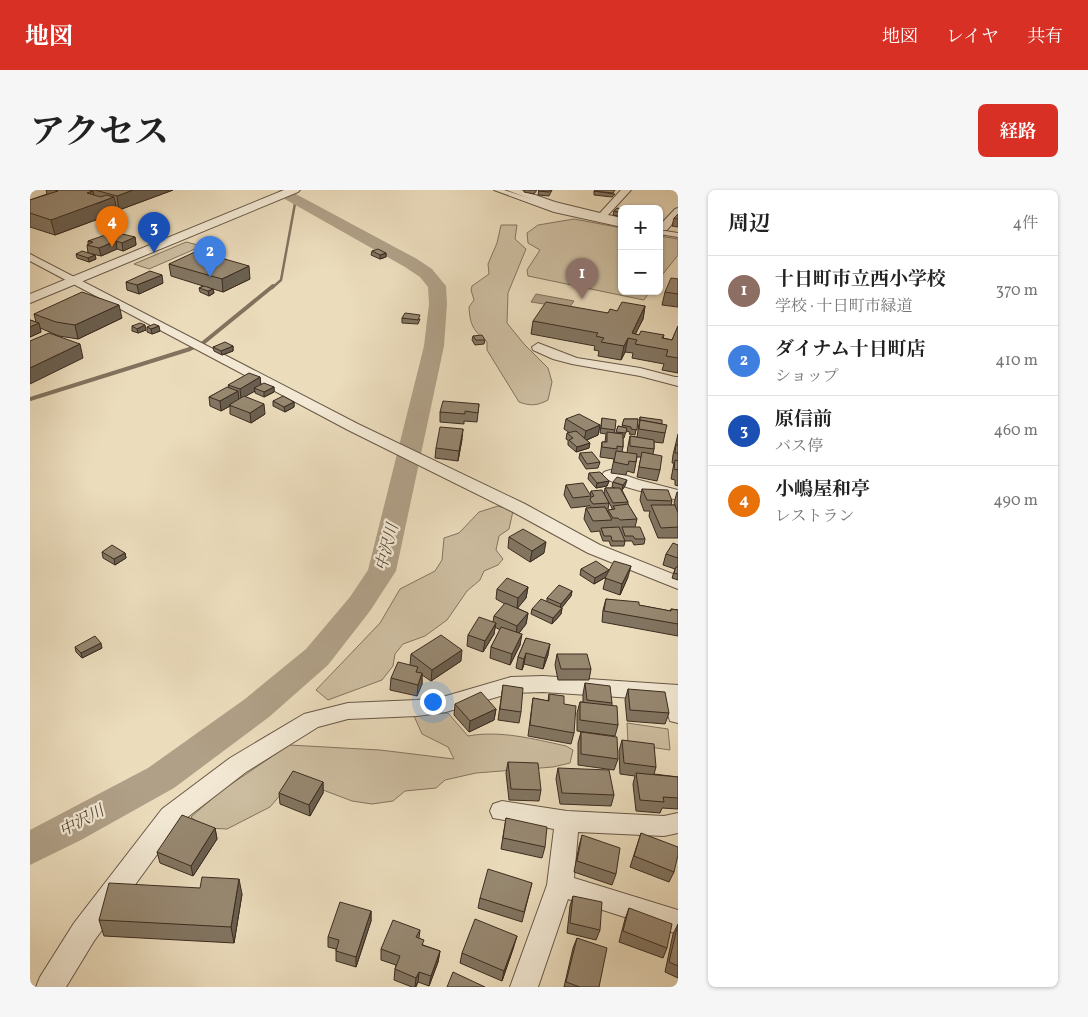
<!DOCTYPE html>
<html lang="ja">
<meta charset="utf-8">
<style>
:root{--surface:#fff;--page:#f6f6f6;--text:#222;--muted:#767676;--line:#e0e0e0;--accent:#d93025}
body{margin:0;font-family:Vollkorn,"Noto Serif JP",serif;background:var(--page);color:var(--text)}
.controls{position:absolute;right:15px;top:15px;display:grid;overflow:hidden;border-radius:8px;box-shadow:0 1px 4px #0004}
.controls button{width:45px;height:45px;display:grid;place-items:center;padding:0;border:0;border-bottom:1px solid var(--line);background:var(--surface);color:var(--text);font:25px sans-serif}
.you{position:absolute;left:402px;top:511px;width:18px;height:18px;margin:-12px;border:4px solid #fff;border-radius:50%;background:#1a73e8;box-shadow:0 0 0 8px #1a73e833}
.badge{display:grid;place-items:center;width:32px;height:32px;border-radius:50%;background:var(--accent);color:#fff;font-size:16px;font-weight:700}
.pin{position:absolute;translate:-50% -41px;filter:drop-shadow(0 1px 2px #0008)}
.pin::after{content:'';position:absolute;top:26px;width:18px;height:15px;background:inherit;clip-path:polygon(0 0,100% 0,50% 100%)}
.list{margin:0;padding:0;list-style:none}
h2{display:flex;justify-content:space-between;align-items:center;height:65px;margin:0;padding:0 20px;font-size:21px}
h2 small{font-size:16px;font-weight:400;color:var(--muted)}
.list li{display:grid;grid-template-columns:32px 1fr auto;gap:15px;align-items:center;box-sizing:border-box;height:70px;padding:0 20px;border-top:1px solid var(--line)}
.list b{display:block;font-size:19px;white-space:nowrap}
.list p{margin:0;font-size:16px;white-space:nowrap;color:var(--muted)}
.list em{font-size:16px;font-style:normal;color:var(--muted)}
.map{position:relative;flex:none;width:648px;height:797px;overflow:hidden;border-radius:8px}
header{display:flex;align-items:center;gap:30px;box-sizing:border-box;height:70px;padding:0 25px;background:var(--accent);color:#fff}
header strong{font-size:24px}
nav{display:flex;gap:28px;margin-inline-start:auto;font-size:18px}
.intro{display:flex;align-items:center;justify-content:space-between;box-sizing:border-box;height:120px;padding:0 30px}
h1{margin:0;font-size:35px}
.button{padding:12px 22px;border-radius:8px;background:var(--accent);color:#fff;font-size:18px;font-weight:700}
main{display:flex;gap:30px;padding:0 30px}
aside{flex:1;background:var(--surface);border-radius:8px;box-shadow:0 1px 4px #0004}
.map>svg:first-child{display:block}
.green{fill:#cdbea1;stroke:#847560}
.water{fill:#b0a087;stroke:#82725e}
.lines{fill:none;stroke-linecap:round;stroke-linejoin:round}
.stream-far1{stroke:#82725e;stroke-width:2.5}
.stream{stroke:#82725e;stroke-width:4}
.river{fill:#b0a087;fill-rule:evenodd}
.pedestrian-casing{stroke:#685847;stroke-width:2}
.minor-casing{stroke:#685847;stroke-width:2}
.tertiary-casing{stroke:#685847;stroke-width:2}
.pedestrian{fill:#f2e8d3;fill-rule:evenodd}
.minor{fill:#f2e8d3;fill-rule:evenodd}
.tertiary{fill:#f2e8d3;fill-rule:evenodd}
.wall{fill:#827561;stroke:#3c2c20}
.shaded-wall{fill:#6a5f4f;stroke:#3c2c20}
.building{fill:#978871;stroke:#3c2c20}
.labels{text-anchor:middle;stroke-width:4.5;stroke-linejoin:round;paint-order:stroke}
.water-label{font-size:16px;font-style:italic;fill:#59493a;stroke:#f2e8d3}
</style>
<header>
<strong>地図</strong>
<nav><a>地図</a><a>レイヤ</a><a>共有</a></nav>
</header>
<div class="intro"><h1>アクセス</h1><a class="button">経路</a></div>
<main>
<div class="map">
<svg width="648" height="797" viewBox="0 0 648 797">
<rect width="100%" height="100%" fill="#ebdcbc"/>
<filter id="stains"><feTurbulence type="fractalNoise" baseFrequency=".004" numOctaves="4"/><feColorMatrix values="0 0 0 0 .2 0 0 0 0 .09 0 0 0 0 .02 0 0 0 .5 -.17"/></filter>
<radialGradient id="worn" r=".72"><stop offset=".6" stop-color="#630" stop-opacity="0"/><stop offset="1" stop-color="#630" stop-opacity=".3"/></radialGradient>
<!-- green -->
<g class="green">
<polygon points="544,29 592,38 592,101 620,101 614,110 498,86 497,80 510,60 498,53 497,43 508,35"/>
<path d="M 471,35 L 487,35 L 485,49 L 496,59 L 478,103 L 477,133 L 494,154 L 518,178 L 522,192 L 518,210 C 507,216 500,216 489,212 L 457,160 L 457,152 C 443,140 440,135 439,117 L 444,110 L 441,100 L 442,96 L 459,84 L 458,74 L 467,53 Z"/>
<polygon points="629,46 648,49 648,65 629,89"/>
<polygon points="156,52 172,56 119,79 104,74"/>
<polygon points="468,316 483,321 479,339 469,346 466,360 473,369 468,375 454,381 450,390 437,401 417,430 395,446 373,454 365,464 363,476 352,490 298,510 286,500 350,433 370,399 405,381 412,370 414,348 429,343 449,322"/>
<path d="M 418,523 L 438,546 C 470,540 504,549 536,556 L 543,560 L 540,573 L 523,577 L 446,583 L 415,590 L 406,598 L 375,601 L 363,611 L 342,614 L 322,611 L 264,589 L 240,617 L 197,639 L 174,638 L 161,627 L 191,601 L 259,555 L 350,560 L 424,569 L 418,557 L 392,544 L 384,526 Z"/>
<polygon points="597,533 638,539 640,560 598,554"/>
</g>
<!-- water -->
<polygon class="water" points="506,104 544,111 539,118 501,112"/>
<g class="lines">
<!-- stream-far1 -->
<polyline class="stream-far1" points="242,98 251,90 266,8"/>
<!-- stream -->
<polyline class="stream" points="0,209 160,159 173,153 243,96"/>
<!-- river -->
<polygon class="river" points="249,0 263,0 264,3 387,69 402,79 416,96 417,114 414,156 366,381 340,421 298,475 239,527 144,598 51,650 0,675 0,640 118,578 215,509 276,459 320,407 338,380 394,156 399,114 398,97 390,87 375,77 253,8"/>
<!-- pedestrian casing -->
<g class="pedestrian-casing">
<g id="pedestrian">
<polygon points="464,0 474,0 529,18 592,33 592,37 524,22"/>
<polygon points="629,40 648,43 648,47 629,44"/>
</g>
</g>
<!-- minor casing -->
<g class="minor-casing">
<g id="minor">
<polygon points="477,0 491,0 525,12 570,23 591,0 601,0 578,25 592,28 592,34 519,16"/>
<polygon points="648,18 648,27 637,40 629,40 629,36 645,19"/>
<polygon points="0,64 328,234 495,314 570,355 648,386 648,399 558,363 483,322 318,240 0,71"/>
<polygon points="508,153 547,168 610,178 645,187 648,187 648,196 610,186 542,174 523,169 503,160 502,157"/>
<path d="M 580,280 L 609,290 L 648,300 L 648,310 C 633,306 580,296 572,285 L 574,282 Z"/>
<polygon points="513,486 648,495 648,533 640,531 633,510 513,502 481,503 416,522 387,526 318,529 288,537 216,582 150,633 64,751 36,797 6,797 10,787 44,733 132,619 200,568 274,524 318,513 387,510 416,506 481,487"/>
<polygon points="472,611 537,621 634,626 648,623 648,643 634,646 548,642 544,688 648,720 648,744 538,709 508,797 480,797 517,695 524,639 463,628 460,621 463,614"/>
</g>
</g>
<!-- tertiary casing -->
<g class="tertiary-casing">
<polygon id="tertiary" points="254,0 270,0 268,2 0,113 0,104"/>
</g>
<!-- pedestrian -->
<use href="#pedestrian" class="pedestrian"/>
<!-- minor -->
<use href="#minor" class="minor"/>
<!-- tertiary -->
<use href="#tertiary" class="tertiary"/>
</g>
<!-- wall -->
<g class="wall">
<polygon points="16,0 143,0 89,20 87,19 87,22 25,45 0,37 0,10 17,4"/>
<polygon points="494,0 507,0 504,4 494,2"/>
<polygon points="509,0 522,0 519,6 508,5"/>
<polygon points="564,1 585,4 582,7 564,5"/>
<polygon points="592,19 592,27 583,25 584,21"/>
<polygon points="648,24 648,37 642,36 644,28"/>
<polygon points="105,47 106,55 93,61 87,59 71,66 58,63 57,55 58,54 58,51"/>
<polygon points="342,61 356,63 356,67 350,69 341,65"/>
<polygon points="46,64 65,65 66,69 59,72 47,68"/>
<polygon points="139,74 220,89 193,102 183,99 184,103 179,106 170,102 169,98 173,96 141,86"/>
<polygon points="648,89 648,117 632,115 635,102"/>
<polygon points="96,92 133,93 109,104 97,100"/>
<polygon points="615,116 613,129 605,144 609,145 634,145 633,148 642,150 648,136 648,183 632,180 634,174 602,168 603,163 595,162 591,170 568,166 569,161 564,160 565,156 501,144 503,131 578,123"/>
<polygon points="4,124 92,128 48,149 29,146 10,138 11,142 0,147 0,130 6,132"/>
<polygon points="372,128 390,129 388,134 372,133"/>
<polygon points="102,136 116,140 108,143 102,141"/>
<polygon points="117,137 130,141 122,144 117,142"/>
<polygon points="443,146 455,150 454,154 445,155 442,150"/>
<polygon points="203,156 203,161 192,165 184,161 183,157"/>
<polygon points="230,187 231,195 244,197 244,202 234,207 225,203 225,201 215,206 235,224 221,233 200,224 200,216 191,221 180,216 179,207 199,197 198,195"/>
<polygon points="243,211 264,212 264,217 255,222 243,216"/>
<polygon points="449,214 447,232 434,231 434,234 410,232 410,222"/>
<polygon points="610,227 632,234 635,243 633,253 624,252 624,259 623,264 630,280 627,291 607,287 611,267 607,267 604,283 597,281 596,285 581,283 584,269 570,267 572,252 575,252 576,244 570,243 572,228 585,240 584,243 586,243 588,236 592,237 594,229 608,229 605,245 599,244 600,242 596,241 594,248 593,248 593,257 592,262 597,263 598,256 600,246 607,247"/>
<polygon points="536,229 570,235 568,245 557,250 559,258 546,262 538,255 538,250 536,249 537,243 540,243 534,239"/>
<polygon points="648,244 648,296 645,295 645,290 641,289 644,273 642,273 643,265"/>
<polygon points="432,249 428,271 405,268 406,258"/>
<polygon points="550,263 570,272 568,278 556,279 549,268"/>
<polygon points="559,283 579,291 577,296 566,298 558,289"/>
<polygon points="583,292 595,296 592,300 598,312 598,315 607,329 605,337 615,349 614,354 604,355 602,351 595,351 594,356 581,356 579,351 573,351 570,343 570,341 561,342 554,329 556,318 561,318 559,315 559,316 541,318 534,305 536,295 560,305 561,301 579,313 578,319 576,319 577,322 578,320 582,320 582,318 574,304 575,298 585,298 582,297"/>
<polygon points="612,299 642,311 641,315 645,315 644,313 647,302 648,302 648,348 628,348 619,326 620,321 614,321 610,310"/>
<polygon points="479,347 514,363 500,372 478,358"/>
<polygon points="648,355 648,390 642,388 645,379 633,375 636,364"/>
<polygon points="72,362 95,363 96,368 85,375 73,368"/>
<polygon points="551,379 579,380 598,387 590,405 573,399 576,387 564,394 550,385"/>
<polygon points="498,397 496,408 487,418 498,423 496,434 489,443 490,455 480,475 460,468 461,457 470,440 465,437 464,444 453,462 437,456 438,445 463,432 464,426 475,414 466,409 467,399"/>
<polygon points="542,401 541,406 531,418 532,418 531,424 522,434 501,424 502,419 517,411 517,408"/>
<polygon points="576,409 640,421 641,419 648,420 648,446 572,432 573,420"/>
<polygon points="496,448 518,465 513,479 494,474 492,480 486,478 488,467"/>
<polygon points="45,457 72,458 52,468 46,462"/>
<polygon points="381,464 431,471 401,491 392,485 392,494 387,506 360,500 361,488 380,475"/>
<polygon points="527,464 561,479 559,490 528,490 525,475"/>
<polygon points="555,493 582,513 582,516 588,535 585,546 547,541 547,523 550,512 553,512 553,504"/>
<polygon points="473,495 491,522 489,533 468,530"/>
<polygon points="598,499 639,523 635,534 597,531 595,510"/>
<polygon points="519,504 534,514 544,543 541,554 498,546 503,508 518,511"/>
<polygon points="425,514 466,519 464,530 439,542 424,525"/>
<polygon points="551,542 588,569 584,580 548,575 548,553"/>
<polygon points="592,550 626,577 624,584 648,587 648,619 632,618 630,623 606,621 603,594 605,586 590,584 589,561"/>
<polygon points="478,572 511,600 509,611 479,610 476,583"/>
<polygon points="528,578 584,605 581,616 530,614 526,589"/>
<polygon points="293,592 293,603 280,626 250,614 249,603"/>
<polygon points="476,628 515,657 512,668 471,659"/>
<polygon points="185,638 187,649 163,686 130,673 127,662"/>
<polygon points="611,643 644,682 639,692 600,677"/>
<polygon points="552,645 586,684 582,695 544,682 549,656"/>
<polygon points="502,693 492,732 448,718 450,708"/>
<polygon points="212,704 204,753 74,746 69,730"/>
<polygon points="543,706 570,740 566,750 537,743 540,716"/>
<polygon points="599,718 637,758 633,768 589,752 595,729"/>
<polygon points="341,721 341,731 326,777 306,771 306,759 298,757 298,747"/>
<polygon points="648,734 648,788 635,782 643,744"/>
<polygon points="390,740 389,748 393,755 410,761 408,772 399,796 388,792 386,797 382,797 364,790 365,779 366,775 351,770 351,759"/>
<polygon points="547,748 569,797 534,797 543,758"/>
<polygon points="484,756 472,791 430,773 432,763"/>
</g>
<!-- shaded-wall -->
<g class="shaded-wall">
<polygon points="103,0 143,0 89,20 87,6"/>
<polygon points="63,1 66,14 84,7 87,22 25,45 21,30 57,3"/>
<polygon points="105,47 106,55 93,61 92,53"/>
<polygon points="86,51 87,59 71,66 69,58"/>
<polygon points="356,63 356,67 350,69 350,65"/>
<polygon points="65,65 66,69 59,72 58,68"/>
<polygon points="219,76 220,89 193,102 192,89"/>
<polygon points="132,85 133,93 109,104 107,95"/>
<polygon points="183,99 184,103 179,106 178,101"/>
<polygon points="89,115 92,128 48,149 45,135"/>
<polygon points="615,116 613,129 603,149 602,143"/>
<polygon points="9,133 11,142 0,147 0,137"/>
<polygon points="115,135 116,140 108,143 107,139"/>
<polygon points="129,136 130,141 122,144 121,139"/>
<polygon points="598,148 595,162 591,170 594,156"/>
<polygon points="50,154 53,168 0,194 0,178"/>
<polygon points="203,156 203,161 192,165 191,161"/>
<polygon points="230,187 231,197 224,198 225,201 211,209 210,199"/>
<polygon points="244,197 244,202 234,207 234,202"/>
<polygon points="208,201 209,211 199,215 200,216 191,221 190,211"/>
<polygon points="264,212 264,217 255,222 254,217"/>
<polygon points="234,214 235,224 221,233 220,223"/>
<polygon points="570,235 568,245 554,251 556,241"/>
<polygon points="433,239 432,249 428,271 429,261"/>
<polygon points="560,253 559,258 546,262 547,257"/>
<polygon points="597,290 595,296 592,300 593,295"/>
<polygon points="579,291 577,296 566,298 567,293"/>
<polygon points="516,352 514,363 500,372 502,361"/>
<polygon points="95,363 96,368 85,375 84,369"/>
<polygon points="601,376 598,387 590,405 592,394"/>
<polygon points="579,380 578,386 564,394 565,388"/>
<polygon points="498,397 496,408 487,419 488,408"/>
<polygon points="542,401 541,406 530,420 531,414"/>
<polygon points="532,418 531,424 522,434 523,428"/>
<polygon points="498,423 496,434 486,447 487,436"/>
<polygon points="466,433 464,444 453,462 455,451"/>
<polygon points="492,444 490,455 480,475 482,464"/>
<polygon points="71,453 72,458 52,468 51,463"/>
<polygon points="520,454 518,465 513,479 515,468"/>
<polygon points="432,460 431,471 401,491 402,480"/>
<polygon points="496,463 494,474 492,480 494,469"/>
<polygon points="392,483 392,494 387,506 388,495"/>
<polygon points="466,519 464,530 439,542 440,531"/>
<polygon points="293,592 293,603 280,626 279,615"/>
<polygon points="185,638 187,649 163,686 161,676"/>
<polygon points="209,689 212,704 204,753 201,737"/>
<polygon points="341,721 341,731 326,777 326,767"/>
<polygon points="487,746 484,756 472,791 474,781"/>
<polygon points="410,761 408,772 399,796 401,786"/>
<polygon points="389,782 388,792 385,797 386,788"/>
</g>
<!-- building -->
<g class="building">
<polygon points="25,0 58,0 63,1 57,3 71,7 76,5 84,7 21,30 0,23 0,10 28,1"/>
<polygon points="65,0 103,0 87,6"/>
<polygon points="509,0 521,0 519,2 508,1"/>
<polygon points="565,0 585,0 583,3 564,1"/>
<polygon points="587,18 592,19 592,23 584,21"/>
<polygon points="648,24 648,29 644,28"/>
<polygon points="84,42 105,47 92,53 86,51 69,58 57,55 63,52 58,51"/>
<polygon points="348,59 356,63 350,65 342,61"/>
<polygon points="52,61 65,65 58,68 46,64"/>
<polygon points="167,61 219,76 192,89 139,74"/>
<polygon points="120,81 132,85 107,95 96,92"/>
<polygon points="641,88 648,89 648,104 635,102"/>
<polygon points="174,96 183,99 178,101 169,98"/>
<polygon points="52,102 89,115 45,135 26,132 4,124"/>
<polygon points="516,112 578,123 580,119 587,121 592,112 615,116 602,143 609,145 611,141 634,145 632,148 642,150 648,136 648,168 636,166 638,160 605,154 607,150 598,148 594,156 571,152 574,148 566,146 568,143 503,131"/>
<polygon points="375,123 390,125 388,130 372,128"/>
<polygon points="0,130 9,133 0,137"/>
<polygon points="110,133 115,135 107,139 102,136"/>
<polygon points="124,134 129,136 121,139 117,137"/>
<polygon points="19,143 50,154 0,178 0,151"/>
<polygon points="452,145 455,150 446,150 443,146"/>
<polygon points="195,152 203,156 191,161 183,157"/>
<polygon points="219,183 230,187 210,199 198,195"/>
<polygon points="234,193 244,197 234,202 224,198"/>
<polygon points="197,197 208,201 190,211 179,207"/>
<polygon points="214,206 234,214 220,223 199,215"/>
<polygon points="253,206 264,212 254,217 243,211"/>
<polygon points="413,211 449,214 448,223 435,221 435,224 410,222"/>
<polygon points="549,224 570,235 556,241 536,229"/>
<polygon points="610,227 632,230 632,234 610,230 610,232"/>
<polygon points="572,228 586,230 585,240 571,238"/>
<polygon points="594,229 608,229 607,240 601,239 601,237 592,235"/>
<polygon points="610,230 637,235 635,243 609,239"/>
<polygon points="588,236 597,238 596,243 586,242"/>
<polygon points="410,237 433,239 429,261 406,258"/>
<polygon points="546,241 560,253 547,257 539,250 543,248 537,243"/>
<polygon points="577,242 593,244 593,257 587,256 587,259 572,257 572,252 577,252"/>
<polygon points="600,246 624,250 624,259 600,256"/>
<polygon points="646,255 648,255 648,263 645,263"/>
<polygon points="586,261 607,264 606,272 599,271 598,275 584,272"/>
<polygon points="562,262 570,272 557,274 550,263"/>
<polygon points="612,262 632,266 630,280 609,277"/>
<polygon points="645,270 648,271 648,280 644,279"/>
<polygon points="570,282 579,291 567,293 559,283"/>
<polygon points="587,287 597,290 593,295 583,292"/>
<polygon points="553,293 561,306 543,308 536,295"/>
<polygon points="575,298 590,298 598,312 583,313"/>
<polygon points="612,299 638,300 642,311 617,310"/>
<polygon points="572,300 579,313 563,314 560,310 561,307 564,306 561,301"/>
<polygon points="598,314 607,329 590,330 588,328 583,328 578,320 585,319 583,316"/>
<polygon points="621,315 645,315 648,323 648,337 631,338"/>
<polygon points="575,317 582,330 563,331 556,318"/>
<polygon points="589,337 595,351 582,351 581,346 574,346 571,338"/>
<polygon points="592,337 610,337 615,349 605,349 603,346 595,346"/>
<polygon points="493,339 516,352 502,361 479,347"/>
<polygon points="643,353 648,355 648,368 636,364"/>
<polygon points="82,355 95,363 84,369 72,362"/>
<polygon points="566,371 579,380 565,388 551,379"/>
<polygon points="584,371 601,376 592,394 575,388"/>
<polygon points="646,377 648,377 648,384 644,383"/>
<polygon points="477,388 498,397 488,408 467,399"/>
<polygon points="529,395 542,401 531,414 517,408"/>
<polygon points="511,409 532,418 523,428 502,419"/>
<polygon points="576,409 609,412 609,415 641,421 641,419 648,420 648,434 574,421"/>
<polygon points="475,413 498,423 487,436 464,426"/>
<polygon points="449,427 466,433 455,451 438,445"/>
<polygon points="471,437 492,444 482,464 461,457"/>
<polygon points="411,445 432,460 402,480 381,464"/>
<polygon points="65,446 71,453 51,463 45,457"/>
<polygon points="496,448 520,454 515,468 496,463 494,469 488,467"/>
<polygon points="527,464 557,464 561,479 531,479"/>
<polygon points="368,472 388,477 386,482 392,483 388,495 361,488"/>
<polygon points="555,493 580,496 582,513 557,510"/>
<polygon points="473,495 493,498 491,522 470,519"/>
<polygon points="598,499 635,502 639,523 600,520"/>
<polygon points="451,502 466,519 440,531 425,514"/>
<polygon points="519,504 534,506 534,514 546,516 544,543 500,535 503,508 519,511"/>
<polygon points="550,512 587,516 588,535 550,530"/>
<polygon points="551,542 587,547 588,569 551,564"/>
<polygon points="592,550 624,554 626,577 594,573"/>
<polygon points="478,572 508,573 511,600 481,599"/>
<polygon points="528,578 579,580 584,605 532,603"/>
<polygon points="263,581 293,592 279,615 249,603"/>
<polygon points="606,583 648,587 648,608 633,607 634,612 610,610"/>
<polygon points="152,625 185,638 161,676 127,662"/>
<polygon points="476,628 517,637 515,657 473,648"/>
<polygon points="611,643 648,657 648,665 644,682 604,666"/>
<polygon points="552,645 590,658 586,684 547,671"/>
<polygon points="458,679 502,693 494,722 450,708"/>
<polygon points="172,687 209,689 201,737 69,730 79,693 170,698"/>
<polygon points="543,706 572,712 570,740 540,733"/>
<polygon points="310,712 341,721 326,767 306,761 309,750 298,747"/>
<polygon points="599,718 642,734 637,758 593,741"/>
<polygon points="445,729 487,746 474,781 432,763"/>
<polygon points="363,730 390,740 386,747 394,750 392,755 410,761 401,786 389,782 386,788 365,779 370,766 351,759"/>
<polygon points="648,734 648,776 639,772"/>
<polygon points="547,748 577,758 569,797 550,797 536,792"/>
<polygon points="423,782 455,797 417,797"/>
</g>
<g class="labels">
<!-- water labels -->
<g class="water-label">
<text transform="translate(356 357) rotate(-75)" y="6">中沢川</text>
<text transform="translate(51 630) rotate(-28)" y="6">中沢川</text>
</g>
</g>
<rect width="100%" height="100%" filter="url(#stains)"/>
<rect width="100%" height="100%" fill="url(#worn)"/>
</svg>
<div class="controls">
<button>+</button>
<button>−</button>
</div>
<div class="you"></div>
<div class="pin badge" style="left:552px;top:109px;background:#8d6e63">1</div>
<div class="pin badge" style="left:180px;top:87px;background:#3f7fe0">2</div>
<div class="pin badge" style="left:124px;top:63px;background:#1a4fb4">3</div>
<div class="pin badge" style="left:82px;top:57px;background:#e8710a">4</div>
</div>
<aside>
<h2>周辺<small>4件</small></h2>
<ul class="list">
<li><span class="badge" style="background:#8d6e63">1</span><div><b>十日町市立西小学校</b><p>学校 · 十日町市緑道</p></div><em>370 m</em></li>
<li><span class="badge" style="background:#3f7fe0">2</span><div><b>ダイナム十日町店</b><p>ショップ</p></div><em>410 m</em></li>
<li><span class="badge" style="background:#1a4fb4">3</span><div><b>原信前</b><p>バス停</p></div><em>460 m</em></li>
<li><span class="badge" style="background:#e8710a">4</span><div><b>小嶋屋和亭</b><p>レストラン</p></div><em>490 m</em></li>
</ul>
</aside>
</main>
